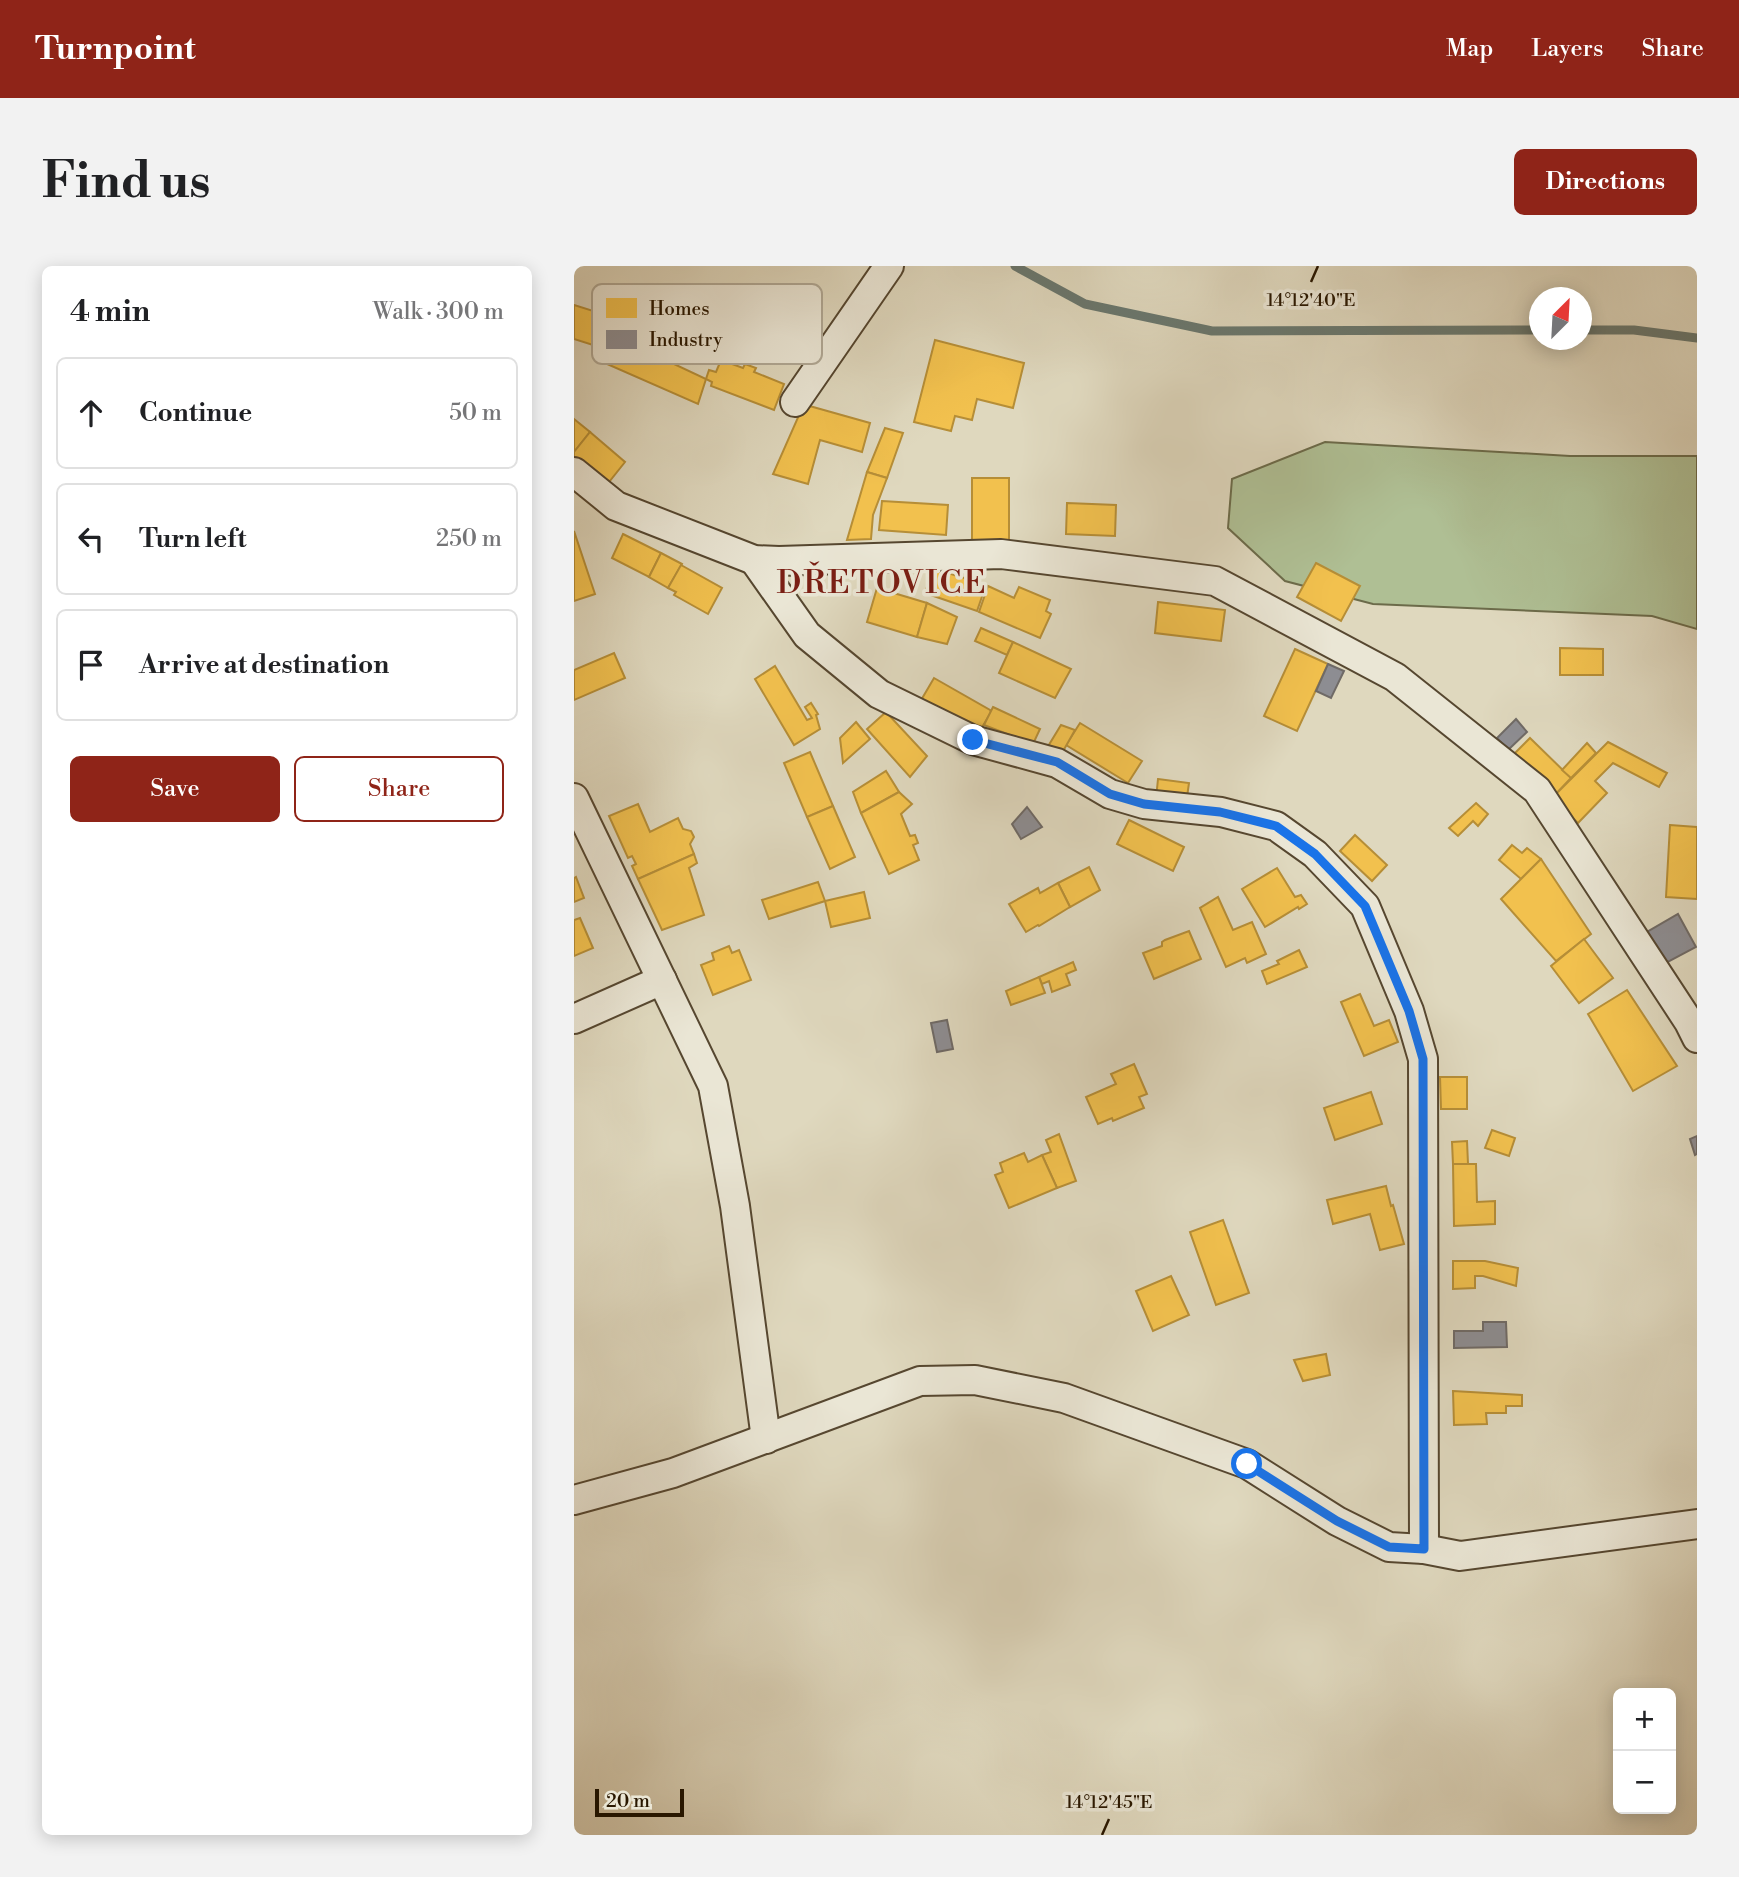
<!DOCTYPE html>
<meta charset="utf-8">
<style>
:root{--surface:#fff;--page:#f2f2f2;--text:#202124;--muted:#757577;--line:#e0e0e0;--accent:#8f2418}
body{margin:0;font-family:"Libre Bodoni",serif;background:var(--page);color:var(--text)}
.controls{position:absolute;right:21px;bottom:21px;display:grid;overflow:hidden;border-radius:10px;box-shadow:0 4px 18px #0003}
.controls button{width:63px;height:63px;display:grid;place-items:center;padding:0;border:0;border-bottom:2px solid var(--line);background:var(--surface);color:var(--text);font:35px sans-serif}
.compass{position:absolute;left:955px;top:21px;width:63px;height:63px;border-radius:50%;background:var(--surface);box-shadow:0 4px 18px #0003;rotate:24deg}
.scale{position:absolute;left:21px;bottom:18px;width:89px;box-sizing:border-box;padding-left:7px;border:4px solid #291700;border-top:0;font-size:19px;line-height:24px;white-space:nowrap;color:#291700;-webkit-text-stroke:5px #eae6d5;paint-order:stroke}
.stop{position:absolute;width:21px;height:21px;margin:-16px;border:5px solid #1a73e8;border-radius:50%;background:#fff}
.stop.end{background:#1a73e8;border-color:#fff;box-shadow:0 2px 7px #0008}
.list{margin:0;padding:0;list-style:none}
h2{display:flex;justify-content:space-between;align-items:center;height:91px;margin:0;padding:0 28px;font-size:30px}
h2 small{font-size:23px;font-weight:400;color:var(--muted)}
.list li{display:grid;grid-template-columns:46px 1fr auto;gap:21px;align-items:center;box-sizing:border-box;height:112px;margin:0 14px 14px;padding:0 14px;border:2px solid var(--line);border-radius:10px}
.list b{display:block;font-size:26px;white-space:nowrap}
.list em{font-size:23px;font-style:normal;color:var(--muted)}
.actions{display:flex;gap:14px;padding:21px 28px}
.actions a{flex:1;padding:16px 0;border:2px solid var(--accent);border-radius:10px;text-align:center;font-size:24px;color:var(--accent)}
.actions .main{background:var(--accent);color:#fff}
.icon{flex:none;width:38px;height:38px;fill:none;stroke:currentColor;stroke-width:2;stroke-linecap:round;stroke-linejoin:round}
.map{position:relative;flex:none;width:1123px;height:1569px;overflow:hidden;border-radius:10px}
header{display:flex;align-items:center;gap:42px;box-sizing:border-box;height:98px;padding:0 35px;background:var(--accent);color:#fff}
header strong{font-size:33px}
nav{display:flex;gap:38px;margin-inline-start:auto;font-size:24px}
.intro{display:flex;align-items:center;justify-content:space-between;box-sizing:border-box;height:168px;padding:0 42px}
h1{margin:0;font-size:49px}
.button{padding:18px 32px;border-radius:10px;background:var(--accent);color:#fff;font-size:24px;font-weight:700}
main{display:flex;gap:42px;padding:0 42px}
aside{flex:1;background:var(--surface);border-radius:10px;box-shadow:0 4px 18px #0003}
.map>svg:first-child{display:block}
.green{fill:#afbf94;stroke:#6c6b4a;stroke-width:2}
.homes{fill:#f2c14e;stroke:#b68e37;stroke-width:2}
.industry{fill:#8d8d92;stroke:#6f6a66;stroke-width:2}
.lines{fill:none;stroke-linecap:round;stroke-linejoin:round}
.stream{stroke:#6a786f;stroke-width:9}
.street-casing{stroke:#564730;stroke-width:32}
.street{stroke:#eae6d5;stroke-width:28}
.route{stroke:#1a73e8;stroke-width:9}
.ticks{fill:none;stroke:#291700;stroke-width:2.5}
.labels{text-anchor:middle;stroke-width:7;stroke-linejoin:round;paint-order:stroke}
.quarter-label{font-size:32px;letter-spacing:2px;fill:#7a1f14;stroke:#eae6d5}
.key{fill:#eae6d5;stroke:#b0a895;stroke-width:2}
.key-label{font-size:19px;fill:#291700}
.ticks-label{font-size:18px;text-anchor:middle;fill:#291700;stroke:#eae6d5;stroke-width:7;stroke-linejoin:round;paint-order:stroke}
</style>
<header>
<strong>Turnpoint</strong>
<nav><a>Map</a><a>Layers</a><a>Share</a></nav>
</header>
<div class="intro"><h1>Find us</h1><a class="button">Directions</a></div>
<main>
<aside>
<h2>4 min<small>Walk · 300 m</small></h2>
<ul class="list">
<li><svg class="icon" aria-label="ahead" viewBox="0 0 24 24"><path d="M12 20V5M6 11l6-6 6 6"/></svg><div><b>Continue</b></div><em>50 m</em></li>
<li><svg class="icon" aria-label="left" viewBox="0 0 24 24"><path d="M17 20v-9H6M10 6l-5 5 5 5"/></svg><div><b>Turn left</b></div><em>250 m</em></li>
<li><svg class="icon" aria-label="arrive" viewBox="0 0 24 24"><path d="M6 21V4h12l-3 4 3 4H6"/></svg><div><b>Arrive at destination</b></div></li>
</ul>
<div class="actions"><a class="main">Save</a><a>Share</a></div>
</aside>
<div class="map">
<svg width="1123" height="1569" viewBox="0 0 1123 1569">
<rect width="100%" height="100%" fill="#dfd8be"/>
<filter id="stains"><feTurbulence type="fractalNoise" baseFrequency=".00286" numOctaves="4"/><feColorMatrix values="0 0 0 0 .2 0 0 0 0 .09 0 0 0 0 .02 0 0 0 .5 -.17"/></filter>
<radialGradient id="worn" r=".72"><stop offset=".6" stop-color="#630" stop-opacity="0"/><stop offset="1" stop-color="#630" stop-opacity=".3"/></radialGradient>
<!-- green -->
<polygon class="green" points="751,176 996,190 1123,190 1123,363 1078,350 799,338 711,315 654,262 658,213"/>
<!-- homes -->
<g class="homes">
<polygon points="0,39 51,55 38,85 0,73"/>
<polygon points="51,55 92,70 85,91 132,113 124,138 33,98"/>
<polygon points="361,74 450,97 439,142 403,133 398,154 381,150 377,165 340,156"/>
<polygon points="147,94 169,102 171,98 182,102 180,106 210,118 200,144 137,120 138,116 132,113 135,104 142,106"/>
<polygon points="232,139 296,157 288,186 246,174 234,218 199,208 229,140"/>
<polygon points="0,153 16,166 0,186"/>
<polygon points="311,162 329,167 313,212 293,206"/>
<polygon points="16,166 51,196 31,221 0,194 0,186"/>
<polygon points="293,206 313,212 299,249 297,273 273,274"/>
<polygon points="398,212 435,212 435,281 398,279"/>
<polygon points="308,235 374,239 372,269 305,264"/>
<polygon points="493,237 542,239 541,270 492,268"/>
<polygon points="0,265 21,328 0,335"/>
<polygon points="49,268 87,287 75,311 38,292"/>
<polygon points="87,287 108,298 94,322 75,311"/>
<polygon points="742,297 786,320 767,355 723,331"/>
<polygon points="107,299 148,322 134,348 100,329 102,326 94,322"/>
<polygon points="358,305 374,307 412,319 403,345 351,327"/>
<polygon points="414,320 440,332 445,321 476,334 472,345 477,348 466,372 405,346"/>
<polygon points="303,322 353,337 343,371 293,356"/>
<polygon points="584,336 651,344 647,375 581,367"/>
<polygon points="353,337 383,351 373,378 343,371"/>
<polygon points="407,362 439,376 433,389 401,375"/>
<polygon points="439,376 497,403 481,432 425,407"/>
<polygon points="986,382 1029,383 1029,409 986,409"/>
<polygon points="721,383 754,398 723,465 690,450"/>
<polygon points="40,387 51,412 0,434 0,404"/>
<polygon points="201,400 233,454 238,452 231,441 237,437 244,448 242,449 246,463 220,479 181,413"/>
<polygon points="360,412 416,444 417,446 403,470 346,436"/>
<polygon points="419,441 466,463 459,478 410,459"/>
<polygon points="312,446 353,490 336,511 293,463"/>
<polygon points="282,456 296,473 269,497 266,472"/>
<polygon points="506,457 568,495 554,517 492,479"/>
<polygon points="487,459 501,464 488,487 473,482"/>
<polygon points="956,472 997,512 978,532 937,491"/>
<polygon points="1034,476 1093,507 1085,521 1039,497 1021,515 1033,527 1004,557 978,532"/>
<polygon points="1013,477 1022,487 997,512 988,504"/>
<polygon points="236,486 259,540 233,551 210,497"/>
<polygon points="312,505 325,526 287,547 279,526"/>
<polygon points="584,513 615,517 612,538 582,533"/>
<polygon points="325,526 338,538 327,548 336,570 341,569 344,577 339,579 345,594 315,608 287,547"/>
<polygon points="902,537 914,548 904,560 899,555 884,570 875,562"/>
<polygon points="64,538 76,566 104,552 109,563 117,565 120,571 116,578 120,588 64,613 58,600 62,598 58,590 54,592 35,550"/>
<polygon points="259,540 281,591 256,603 233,551"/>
<polygon points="555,554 610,581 599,605 543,578"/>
<polygon points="1096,559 1123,561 1123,633 1092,631"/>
<polygon points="781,569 813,599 798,615 766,585"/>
<polygon points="938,579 948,587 953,582 967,593 947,613 925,594"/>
<polygon points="120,588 123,597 115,602 130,649 88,664 64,613"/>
<polygon points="967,593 1017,668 982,695 927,633"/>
<polygon points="515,601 526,624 496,641 484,617"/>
<polygon points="703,602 721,631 727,629 733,638 725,643 724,641 691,661 668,623"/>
<polygon points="2,611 10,632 0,636 0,612"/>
<polygon points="244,616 251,635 195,653 188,634"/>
<polygon points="484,617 496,641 465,660 464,659 452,666 435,638 464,622 466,627"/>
<polygon points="290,626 296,652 257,661 251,635"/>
<polygon points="644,631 659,664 678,656 692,688 673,697 671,692 652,701 626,642"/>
<polygon points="6,652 19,682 0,690 0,654"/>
<polygon points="615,665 627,693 580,713 569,687 588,680 588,676 591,674"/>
<polygon points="1010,673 1039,712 1005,737 977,700"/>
<polygon points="155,680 158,687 165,684 177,714 139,729 127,699 140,694 138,687"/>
<polygon points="725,684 733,701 693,718 688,705 705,698 703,695"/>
<polygon points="499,696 502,704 492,708 496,719 478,726 475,715 468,718 465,711"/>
<polygon points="465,711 471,727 437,739 432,725"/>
<polygon points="1053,724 1103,800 1059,825 1014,748"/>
<polygon points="786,728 800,760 815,754 824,776 790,790 767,736"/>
<polygon points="560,798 573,828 565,831 570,842 539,855 538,852 524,858 512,831 542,818 537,808"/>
<polygon points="866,811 893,811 893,843 867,843"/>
<polygon points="797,826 808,858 761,874 750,842"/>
<polygon points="918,864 941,872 935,890 911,882"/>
<polygon points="485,868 502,915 483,922 468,889 477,886 472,874"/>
<polygon points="893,875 894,898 879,898 878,876"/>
<polygon points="450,887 454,896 468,889 483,922 435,942 421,909 429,906 426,897"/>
<polygon points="879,898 902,898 903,936 921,935 921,958 880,960"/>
<polygon points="812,920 817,940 819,939 830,978 806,984 796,948 759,958 753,934"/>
<polygon points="649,954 675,1027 642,1039 616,966"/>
<polygon points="879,995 911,995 944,1002 942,1020 909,1010 901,1010 901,1022 879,1023"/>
<polygon points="597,1010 615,1049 579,1065 562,1025"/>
<polygon points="752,1088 756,1109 729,1115 720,1094"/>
<polygon points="879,1125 948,1129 948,1140 932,1140 932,1147 912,1147 913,1158 880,1159"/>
</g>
<!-- industry -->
<g class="industry">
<polygon points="754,398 770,405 757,432 742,425"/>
<polygon points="942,453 953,466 934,484 923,472"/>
<polygon points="453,541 468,561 447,573 438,558"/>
<polygon points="1104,648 1122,681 1090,698 1073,666"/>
<polygon points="373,754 379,783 363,786 357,757"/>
<polygon points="1123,870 1123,888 1121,889 1116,873"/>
<polygon points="909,1056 932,1056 933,1081 880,1082 880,1065 909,1065"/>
</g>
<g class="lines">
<!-- stream -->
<g class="stream">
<polyline points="441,0 511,38 638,65 965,64"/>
<polyline points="1007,64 1060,64 1123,72"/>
</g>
<!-- street casing -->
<g class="street-casing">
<g id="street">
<polyline points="221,136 315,0"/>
<polyline points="0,206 42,240 180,294 205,295 427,288 641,315 821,411 963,524 1115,756 1123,772"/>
<polyline points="180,294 233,369 305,428 399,474 483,497 536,528 570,538 647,546 702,560 741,588 791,640 835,745 849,793 850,1283"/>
<polyline points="0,532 139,820 161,940 192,1173"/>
<polyline points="0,753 88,714"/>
<polyline points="0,1234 99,1207 346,1115 401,1114 490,1132 673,1198 763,1255 815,1281 850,1283 886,1290 1123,1258"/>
</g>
</g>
<!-- street -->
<use href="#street" class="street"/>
</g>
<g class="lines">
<!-- route -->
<polyline class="route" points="399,474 483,496 536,528 570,538 646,546 702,560 741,588 791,640 835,745 849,793 850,1283 815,1281 763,1255 673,1198"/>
</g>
<!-- ticks -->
<path class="ticks" d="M 737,16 L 744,0M 528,1569 L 535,1553"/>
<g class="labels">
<!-- quarter labels -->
<g class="quarter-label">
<text x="308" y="327">DŘETOVICE</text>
</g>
</g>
<!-- legend -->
<rect x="18" y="18" width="230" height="80" rx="10" class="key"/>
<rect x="32" y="32" width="31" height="20" fill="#f2c14e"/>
<rect x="32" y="64" width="31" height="19" fill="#8d8d92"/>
<g class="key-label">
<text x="75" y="49">Homes</text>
<text x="75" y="80">Industry</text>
</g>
<g class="ticks-label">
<text x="737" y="40">14°12'40"E</text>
<text x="535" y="1542">14°12'45"E</text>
</g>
<rect width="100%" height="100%" filter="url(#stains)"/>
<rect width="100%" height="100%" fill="url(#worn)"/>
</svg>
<div class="controls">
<button>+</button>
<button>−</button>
</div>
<svg class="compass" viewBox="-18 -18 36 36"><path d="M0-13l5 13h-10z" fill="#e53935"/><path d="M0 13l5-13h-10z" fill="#757577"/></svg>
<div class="scale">20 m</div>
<div class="stop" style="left:673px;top:1198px"></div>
<div class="stop end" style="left:399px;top:474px"></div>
</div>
</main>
